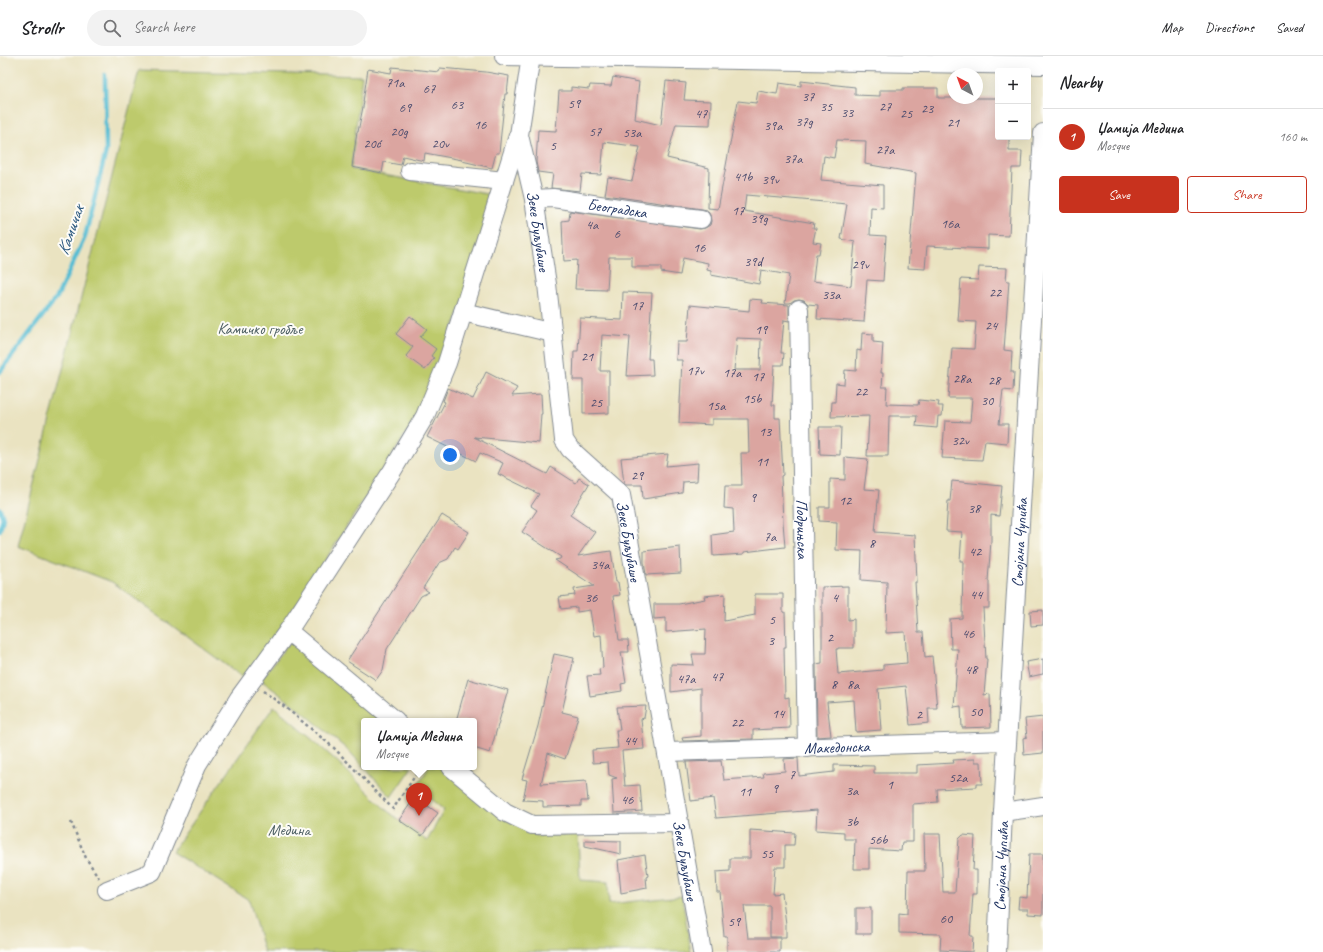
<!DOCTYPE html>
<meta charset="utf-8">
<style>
:root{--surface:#fff;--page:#f2f2f2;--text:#202124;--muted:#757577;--line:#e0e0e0;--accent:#c8321e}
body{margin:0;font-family:Caveat,sans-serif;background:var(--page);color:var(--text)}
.controls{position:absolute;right:12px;top:12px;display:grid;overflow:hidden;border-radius:4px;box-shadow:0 4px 16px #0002}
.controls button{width:36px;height:36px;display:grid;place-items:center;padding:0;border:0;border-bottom:1px solid var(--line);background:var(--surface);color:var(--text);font:20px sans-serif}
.compass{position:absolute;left:947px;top:12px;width:36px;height:36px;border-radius:50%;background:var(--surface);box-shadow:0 4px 16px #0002;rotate:319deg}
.you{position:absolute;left:450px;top:399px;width:14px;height:14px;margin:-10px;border:3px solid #fff;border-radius:50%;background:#1a73e8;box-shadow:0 0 0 6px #1a73e833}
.badge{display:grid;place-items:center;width:26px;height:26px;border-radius:50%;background:var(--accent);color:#fff;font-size:13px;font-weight:700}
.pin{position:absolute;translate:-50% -33px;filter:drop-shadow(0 1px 2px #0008)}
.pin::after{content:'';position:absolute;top:21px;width:14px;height:12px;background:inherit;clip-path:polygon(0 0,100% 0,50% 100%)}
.popup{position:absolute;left:361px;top:662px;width:116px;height:52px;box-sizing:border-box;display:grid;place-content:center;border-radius:4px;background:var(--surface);filter:drop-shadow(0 1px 3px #0005);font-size:13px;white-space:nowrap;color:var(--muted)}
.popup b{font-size:15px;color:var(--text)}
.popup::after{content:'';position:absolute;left:50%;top:100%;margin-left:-8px;border:8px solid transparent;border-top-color:var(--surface)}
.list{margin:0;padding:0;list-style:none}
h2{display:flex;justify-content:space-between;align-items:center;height:52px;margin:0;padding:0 16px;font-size:17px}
h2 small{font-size:13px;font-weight:400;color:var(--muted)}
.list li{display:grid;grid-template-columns:26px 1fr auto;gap:12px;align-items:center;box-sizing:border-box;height:56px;padding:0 16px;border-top:1px solid var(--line)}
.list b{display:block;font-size:15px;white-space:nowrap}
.list p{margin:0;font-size:13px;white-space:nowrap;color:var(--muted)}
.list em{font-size:13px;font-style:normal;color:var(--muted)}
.actions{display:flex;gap:8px;padding:12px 16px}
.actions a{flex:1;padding:9px 0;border:1px solid var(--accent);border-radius:4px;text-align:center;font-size:14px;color:var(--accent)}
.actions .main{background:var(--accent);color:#fff}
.icon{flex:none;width:22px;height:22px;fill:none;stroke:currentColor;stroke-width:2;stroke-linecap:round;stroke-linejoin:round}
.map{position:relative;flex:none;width:1043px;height:896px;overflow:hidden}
header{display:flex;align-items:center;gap:24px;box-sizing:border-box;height:56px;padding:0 20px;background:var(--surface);border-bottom:1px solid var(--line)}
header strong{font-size:19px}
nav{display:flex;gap:22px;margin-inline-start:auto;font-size:14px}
.search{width:280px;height:36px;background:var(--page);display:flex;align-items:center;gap:10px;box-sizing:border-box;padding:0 14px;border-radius:22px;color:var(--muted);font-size:15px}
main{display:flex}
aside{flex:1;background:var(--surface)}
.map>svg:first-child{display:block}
.green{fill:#bdca6c;stroke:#6c7c65}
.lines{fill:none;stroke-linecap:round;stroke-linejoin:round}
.stream{stroke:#56bdd3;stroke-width:4.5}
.building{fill:#dba5a0;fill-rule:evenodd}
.minor-casing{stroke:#828990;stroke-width:20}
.path{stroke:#828990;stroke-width:2.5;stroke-dasharray:3 3;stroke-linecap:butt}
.minor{stroke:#fff;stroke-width:18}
.labels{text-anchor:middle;stroke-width:4;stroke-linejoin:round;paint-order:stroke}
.number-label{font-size:14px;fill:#4b4c6e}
.street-label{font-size:16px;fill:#1b2f5e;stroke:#fdfcf7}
.park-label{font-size:16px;fill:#4c5e62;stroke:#fdfcf7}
.water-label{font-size:17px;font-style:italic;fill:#2d5a81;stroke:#fdfcf7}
</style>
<header>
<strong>Strollr</strong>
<div class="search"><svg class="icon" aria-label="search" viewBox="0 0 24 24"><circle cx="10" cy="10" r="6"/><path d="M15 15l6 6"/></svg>Search here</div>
<nav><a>Map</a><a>Directions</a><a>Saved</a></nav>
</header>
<main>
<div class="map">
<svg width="1043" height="896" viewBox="0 0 1043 896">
<rect width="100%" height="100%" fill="#fdfcf7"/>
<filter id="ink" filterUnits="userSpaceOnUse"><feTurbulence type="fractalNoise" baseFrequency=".025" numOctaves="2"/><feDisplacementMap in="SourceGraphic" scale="8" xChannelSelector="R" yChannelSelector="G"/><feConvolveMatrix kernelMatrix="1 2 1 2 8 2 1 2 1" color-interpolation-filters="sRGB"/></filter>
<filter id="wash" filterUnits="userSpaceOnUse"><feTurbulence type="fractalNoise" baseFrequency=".012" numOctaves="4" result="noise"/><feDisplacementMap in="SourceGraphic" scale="16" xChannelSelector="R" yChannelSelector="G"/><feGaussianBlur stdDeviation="0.9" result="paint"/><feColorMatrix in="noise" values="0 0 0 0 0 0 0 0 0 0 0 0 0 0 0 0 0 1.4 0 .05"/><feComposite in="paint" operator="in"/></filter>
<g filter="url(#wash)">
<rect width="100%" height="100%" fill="#eae3c1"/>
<!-- green -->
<g class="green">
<polygon points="139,14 362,20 351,113 503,141 423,351 248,625 112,526 18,490"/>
<polygon points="294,580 396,665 364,665 364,711 412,711 391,741 350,696 304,657 261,624"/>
<polygon points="274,650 339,707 385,753 427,785 444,754 416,731 429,711 451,711 532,769 536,780 578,778 580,824 608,826 609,848 682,840 691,896 264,896 249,844 172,796"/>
</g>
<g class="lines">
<!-- stream -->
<g class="stream">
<polyline points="0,316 57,241 85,181 106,95 105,19"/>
<polyline points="0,453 3,462 0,474"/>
</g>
</g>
<g id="blocks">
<!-- building -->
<g class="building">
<polygon points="392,11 439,16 440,12 486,16 509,20 507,38 505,38 499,97 496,97 492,112 462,105 462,104 425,97 424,105 403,100 401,109 384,106 382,117 352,111 357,76 358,76 364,46 363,46 368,13 391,17"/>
<path d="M 613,21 L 639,26 L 635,63 L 661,69 L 666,25 L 686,27 L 684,44 L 711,45 L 710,69 L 676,68 L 667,102 L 709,112 L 708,152 L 718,153 L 738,45 L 756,47 L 758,35 L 777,38 L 779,27 L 801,30 L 801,25 L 855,31 L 855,39 L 880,40 L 880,34 L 903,34 L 903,32 L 938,32 L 938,42 L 998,42 L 998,81 L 1009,81 L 1009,95 L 1022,95 L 1021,112 L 1012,112 L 1009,180 L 988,179 L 988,193 L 927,190 L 925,213 L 908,212 L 916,117 L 865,108 L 866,85 L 837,84 L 834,102 L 824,100 L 821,124 L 883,129 L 883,152 L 871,151 L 870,179 L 886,180 L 883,225 L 867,224 L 864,266 L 817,263 L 818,249 L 808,248 L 804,244 L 799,243 L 794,244 L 790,247 L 785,247 L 789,219 L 761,214 L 759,228 L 711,219 L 711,215 L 707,214 L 708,207 L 683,202 L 680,219 L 661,216 L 661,211 L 632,211 L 632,201 L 609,201 L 607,234 L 575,233 L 577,204 L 564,205 L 563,191 L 562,165 L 569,164 L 570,155 L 700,173 L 705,172 L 710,169 L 711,165 L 710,159 L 707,154 L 702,153 L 605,139 L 608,121 L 632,125 L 640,91 L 604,86 L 601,119 L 582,118 L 580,135 L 551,132 L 553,118 L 538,116 L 536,106 L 538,74 L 556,75 L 559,35 L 571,35 L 571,31 L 589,33 L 590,29 L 611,30 ZM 746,139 L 847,148 L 841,183 L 855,186 L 851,230 L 813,225 L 816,198 L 819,198 L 821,187 L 813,186 L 816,172 L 813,172 L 814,167 L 744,155 Z"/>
<polygon points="979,211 1007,212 1006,225 1009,225 1004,294 1012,295 1011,316 1014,316 1013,335 1003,334 999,368 1008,368 1007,387 985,385 982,404 942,402 945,365 970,366 972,342 948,342 952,292 974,293 976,266 958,265 961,223 978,224"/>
<polygon points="623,236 652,237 648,303 652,303 653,319 627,320 630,281 602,279 600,315 609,315 609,357 583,358 583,324 573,324 574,295 578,295 580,262 622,264"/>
<path d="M 750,243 L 763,244 L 762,247 L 789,249 L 789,265 L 784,264 L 781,297 L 784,297 L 783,309 L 774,309 L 772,349 L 775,349 L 775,362 L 780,362 L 783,419 L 781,420 L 783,466 L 785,491 L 744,496 L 744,498 L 713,500 L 712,479 L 734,476 L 733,453 L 724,452 L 725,430 L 742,430 L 741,397 L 749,397 L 748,363 L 712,363 L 712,369 L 679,367 L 682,304 L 676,304 L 677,286 L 687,286 L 690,249 L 749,255 ZM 737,282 L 761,283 L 760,314 L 734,314 Z"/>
<polygon points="410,260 427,273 420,281 436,293 431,300 434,302 425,314 406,300 413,291 396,278"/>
<polygon points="862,277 873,278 873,286 883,287 881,317 883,317 882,331 887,331 886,348 918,349 919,344 939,346 938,350 943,350 942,360 938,360 937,372 916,370 917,360 889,360 888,400 867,400 869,360 831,361 832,346 835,346 836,327 844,328 845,314 856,315 857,294 861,295"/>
<polygon points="486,316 517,332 512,340 541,338 542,358 541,358 539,387 474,381 547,418 551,411 576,427 579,422 589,428 570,459 595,476 578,500 611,495 616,526 618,526 620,539 613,540 619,584 628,584 629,596 621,596 626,627 621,628 622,635 590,640 587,620 600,619 599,613 603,612 601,579 594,580 590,554 577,556 577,551 561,553 559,541 575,539 574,533 594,530 555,504 560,503 561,501 522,476 537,454 531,450 539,438 498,418 503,407 480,397 476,405 427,381 445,346 443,345 448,332 473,343"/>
<polygon points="819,371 841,371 840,399 820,398"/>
<polygon points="668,398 666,410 698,407 697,425 683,426 682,437 643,443 642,429 626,429 624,428 621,402"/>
<polygon points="845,401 868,403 864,433 879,434 875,476 915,479 917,526 915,526 918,576 923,576 925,601 932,600 937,652 928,652 929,667 910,669 906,630 878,633 881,674 856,676 854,644 827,646 831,680 817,681 816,608 822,607 822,531 848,530 848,564 854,563 854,592 838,592 838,593 836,593 838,618 883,614 883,609 907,607 905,576 886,577 887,526 861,524 862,495 836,494 837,466 819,465 819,451 830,451 830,423 845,424"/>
<polygon points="952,425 1002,430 999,460 991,459 991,485 988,525 989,525 989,552 983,552 986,603 987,603 984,639 990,638 991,671 962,672 961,650 954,651 958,593 951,593 950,563 962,562 963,505 960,505 962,476 946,475 948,445 950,445"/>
<polygon points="442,459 469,476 458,493 455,491 448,503 439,507 423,532 429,536 421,540 387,593 383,614 376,624 347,605"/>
<polygon points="680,491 681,517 646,519 644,506 644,495"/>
<polygon points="725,538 724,565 755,559 755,538 783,538 783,556 785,556 786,591 784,591 785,642 789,641 790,672 753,674 753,683 683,685 682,682 701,680 701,632 671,636 671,608 694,609 692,598 705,598 706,573 666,576 666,562 654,563 654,548 679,548 705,543 704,540"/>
<polygon points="1043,554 1043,569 1031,570 1030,555"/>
<polygon points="554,598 574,602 562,656 578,660 573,679 565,703 548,697 541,728 586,725 588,745 581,745 581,750 543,751 543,745 523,744 527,724 522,723 538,670"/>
<polygon points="1043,603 1043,618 1029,621 1026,606"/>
<polygon points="468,623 508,634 490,697 474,692 474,665 456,665"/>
<polygon points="646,650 644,662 641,663 644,693 622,695 625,730 640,729 642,755 614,757 612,723 617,722 609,719 608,706 593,707 592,694 618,692 616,674 620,674 617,651"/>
<polygon points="1043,661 1043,697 1024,699 1023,682 1027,681 1025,663"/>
<polygon points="798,702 799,720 834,716 834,709 874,710 874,717 917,717 917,709 954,707 953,704 975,703 975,706 981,706 982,728 976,728 976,731 937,733 938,746 913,748 913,786 902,786 901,795 869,793 869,813 854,813 855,783 844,783 844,776 816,774 817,754 716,762 713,742 691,745 686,706 721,705 724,724 764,721 763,717 785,715 784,703"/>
<polygon points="415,741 438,757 422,780 399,764"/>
<polygon points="750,774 795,777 794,789 785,789 785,811 775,811 773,838 782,837 786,868 786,881 770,881 770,850 744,850 748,882 780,882 780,896 727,896 727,880 724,880 720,836 717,836 716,816 730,815 730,802 750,802"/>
<polygon points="924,778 940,778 943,836 955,836 959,783 963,779 975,780 973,814 977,814 977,838 973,838 970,880 973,880 972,896 940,894 941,878 899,877 899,857 907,858 908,815 925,815"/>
<polygon points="585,784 621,785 621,798 585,790"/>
<polygon points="1029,798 1043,798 1043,859 1028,858 1028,853 1018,853 1019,841 1027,842"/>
<polygon points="645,799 648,820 646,821 647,832 621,837 618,804"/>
<rect x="856" y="852" width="15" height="26"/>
</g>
</g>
</g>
<g filter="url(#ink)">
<use href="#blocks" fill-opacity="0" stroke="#828990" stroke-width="1"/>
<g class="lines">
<!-- minor casing -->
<g class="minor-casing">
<g id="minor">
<polyline points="504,0 1043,9"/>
<path id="s1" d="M 531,0 L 519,79 L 534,143 L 547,228 L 564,384 L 570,393 L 621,439 L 702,896"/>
<polyline points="410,115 504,125"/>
<path id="s2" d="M 534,143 L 553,142 L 652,157 L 701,163"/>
<path id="s3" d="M 799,253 L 807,692"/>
<polyline points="463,256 553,277"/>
<polyline points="288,575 396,665"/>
<path id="s4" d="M 667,696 L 1007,685"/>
<polyline points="451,711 505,756 532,769 679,767"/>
<polyline points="1003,756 1043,750"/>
<polyline points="107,834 152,816 197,709 239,642 288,575 391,417 425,360 447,307 518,80"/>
<path id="s5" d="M 997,896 L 1003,756 L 1043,77"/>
</g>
</g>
<!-- path -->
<g class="path">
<polyline points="263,635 285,651 334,692 393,753 421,711"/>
<polyline points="71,766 86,802 99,822"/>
</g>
<!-- minor -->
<use href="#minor" class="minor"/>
</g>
</g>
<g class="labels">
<!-- number labels -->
<g class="number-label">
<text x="395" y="31">71a</text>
<text x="429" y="37">67</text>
<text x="808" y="45">37</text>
<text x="574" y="52">59</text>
<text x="457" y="53">63</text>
<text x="826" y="55">35</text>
<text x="885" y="55">27</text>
<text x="405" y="56">69</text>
<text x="927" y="57">23</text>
<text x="847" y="61">33</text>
<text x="701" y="62">47</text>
<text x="906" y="62">25</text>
<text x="804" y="70">37g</text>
<text x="953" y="71">21</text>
<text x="480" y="73">16</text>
<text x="773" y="74">39a</text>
<text x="399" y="80">20g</text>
<text x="595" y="80">57</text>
<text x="632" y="81">53a</text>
<text x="372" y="92">20ć</text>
<text x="440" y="92">20v</text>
<text x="553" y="94">5</text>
<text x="885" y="98">27a</text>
<text x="793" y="107">37a</text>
<text x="743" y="125">41b</text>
<text x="770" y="128">39v</text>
<text x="738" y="159">17</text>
<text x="759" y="167">39g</text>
<text x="950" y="172">16a</text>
<text x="592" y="173">4a</text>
<text x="617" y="182">6</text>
<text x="699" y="196">16</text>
<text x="753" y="210">39d</text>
<text x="860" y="213">29v</text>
<text x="995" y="241">22</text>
<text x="831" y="243">33a</text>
<text x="637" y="254">17</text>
<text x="991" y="274">24</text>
<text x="761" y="278">19</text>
<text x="587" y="305">21</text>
<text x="695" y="319">17v</text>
<text x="732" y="321">17a</text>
<text x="758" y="325">17</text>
<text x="962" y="327">28a</text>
<text x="994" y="329">28</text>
<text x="861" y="340">22</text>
<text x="752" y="347">15b</text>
<text x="987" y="349">30</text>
<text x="596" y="351">25</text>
<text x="716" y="354">15a</text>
<text x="765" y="380">13</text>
<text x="960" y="389">32v</text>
<text x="762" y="410">11</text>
<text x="637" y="424">29</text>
<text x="753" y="446">9</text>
<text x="845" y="449">12</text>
<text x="974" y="457">38</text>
<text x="770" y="485">7a</text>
<text x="872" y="492">8</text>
<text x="975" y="500">42</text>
<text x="600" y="513">34a</text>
<text x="976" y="543">44</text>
<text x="591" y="546">36</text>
<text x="835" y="546">4</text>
<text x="772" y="568">5</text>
<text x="968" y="582">46</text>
<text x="830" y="586">2</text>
<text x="771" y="589">3</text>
<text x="971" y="618">48</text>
<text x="717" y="625">47</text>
<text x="686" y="627">47a</text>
<text x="834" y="633">8</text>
<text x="853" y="633">8a</text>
<text x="976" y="660">50</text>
<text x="778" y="662">14</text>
<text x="919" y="663">2</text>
<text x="737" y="671">22</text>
<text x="630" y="689">44</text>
<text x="792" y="723">7</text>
<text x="958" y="726">52a</text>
<text x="890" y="733">1</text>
<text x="775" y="737">9</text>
<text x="852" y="739">3a</text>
<text x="745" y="740">11</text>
<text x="627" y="748">46</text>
<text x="852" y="770">3b</text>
<text x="878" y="788">56b</text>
<text x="767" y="802">55</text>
<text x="946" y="867">60</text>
<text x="734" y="870">59</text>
</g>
<!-- street labels -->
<g class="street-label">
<text dy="6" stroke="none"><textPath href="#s2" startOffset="84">Београдска</textPath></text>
<text dy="6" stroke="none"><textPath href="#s1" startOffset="178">Зеке Буљубаше</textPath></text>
<text dy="6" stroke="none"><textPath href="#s3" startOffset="220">Подрињска</textPath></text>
<text dy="6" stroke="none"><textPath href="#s1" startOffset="515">Зеке Буљубаше</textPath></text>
<text dy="6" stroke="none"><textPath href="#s5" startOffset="410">Стојана Чупића</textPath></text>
<text dy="6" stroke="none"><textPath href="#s4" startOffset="170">Македонска</textPath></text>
<text dy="6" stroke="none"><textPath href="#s1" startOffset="839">Зеке Буљубаше</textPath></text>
<text dy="6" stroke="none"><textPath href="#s5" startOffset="86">Стојана Чупића</textPath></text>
</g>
<!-- park labels -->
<g class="park-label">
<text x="260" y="278">Камичко гробље</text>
<text x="289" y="779">Медина</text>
</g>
<!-- water labels -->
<g class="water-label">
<text transform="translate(70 174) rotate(-71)" y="6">Камичак</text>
</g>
</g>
</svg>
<div class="controls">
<button>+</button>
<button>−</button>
</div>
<svg class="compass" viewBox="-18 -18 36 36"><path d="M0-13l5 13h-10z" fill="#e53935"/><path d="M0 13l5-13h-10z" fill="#757577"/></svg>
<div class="you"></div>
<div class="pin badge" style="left:419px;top:760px">1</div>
<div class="popup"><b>Џамија Медина</b>Mosque</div>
</div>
<aside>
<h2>Nearby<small></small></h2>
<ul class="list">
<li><span class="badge">1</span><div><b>Џамија Медина</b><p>Mosque</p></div><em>160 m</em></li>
</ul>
<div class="actions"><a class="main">Save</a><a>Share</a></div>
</aside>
</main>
